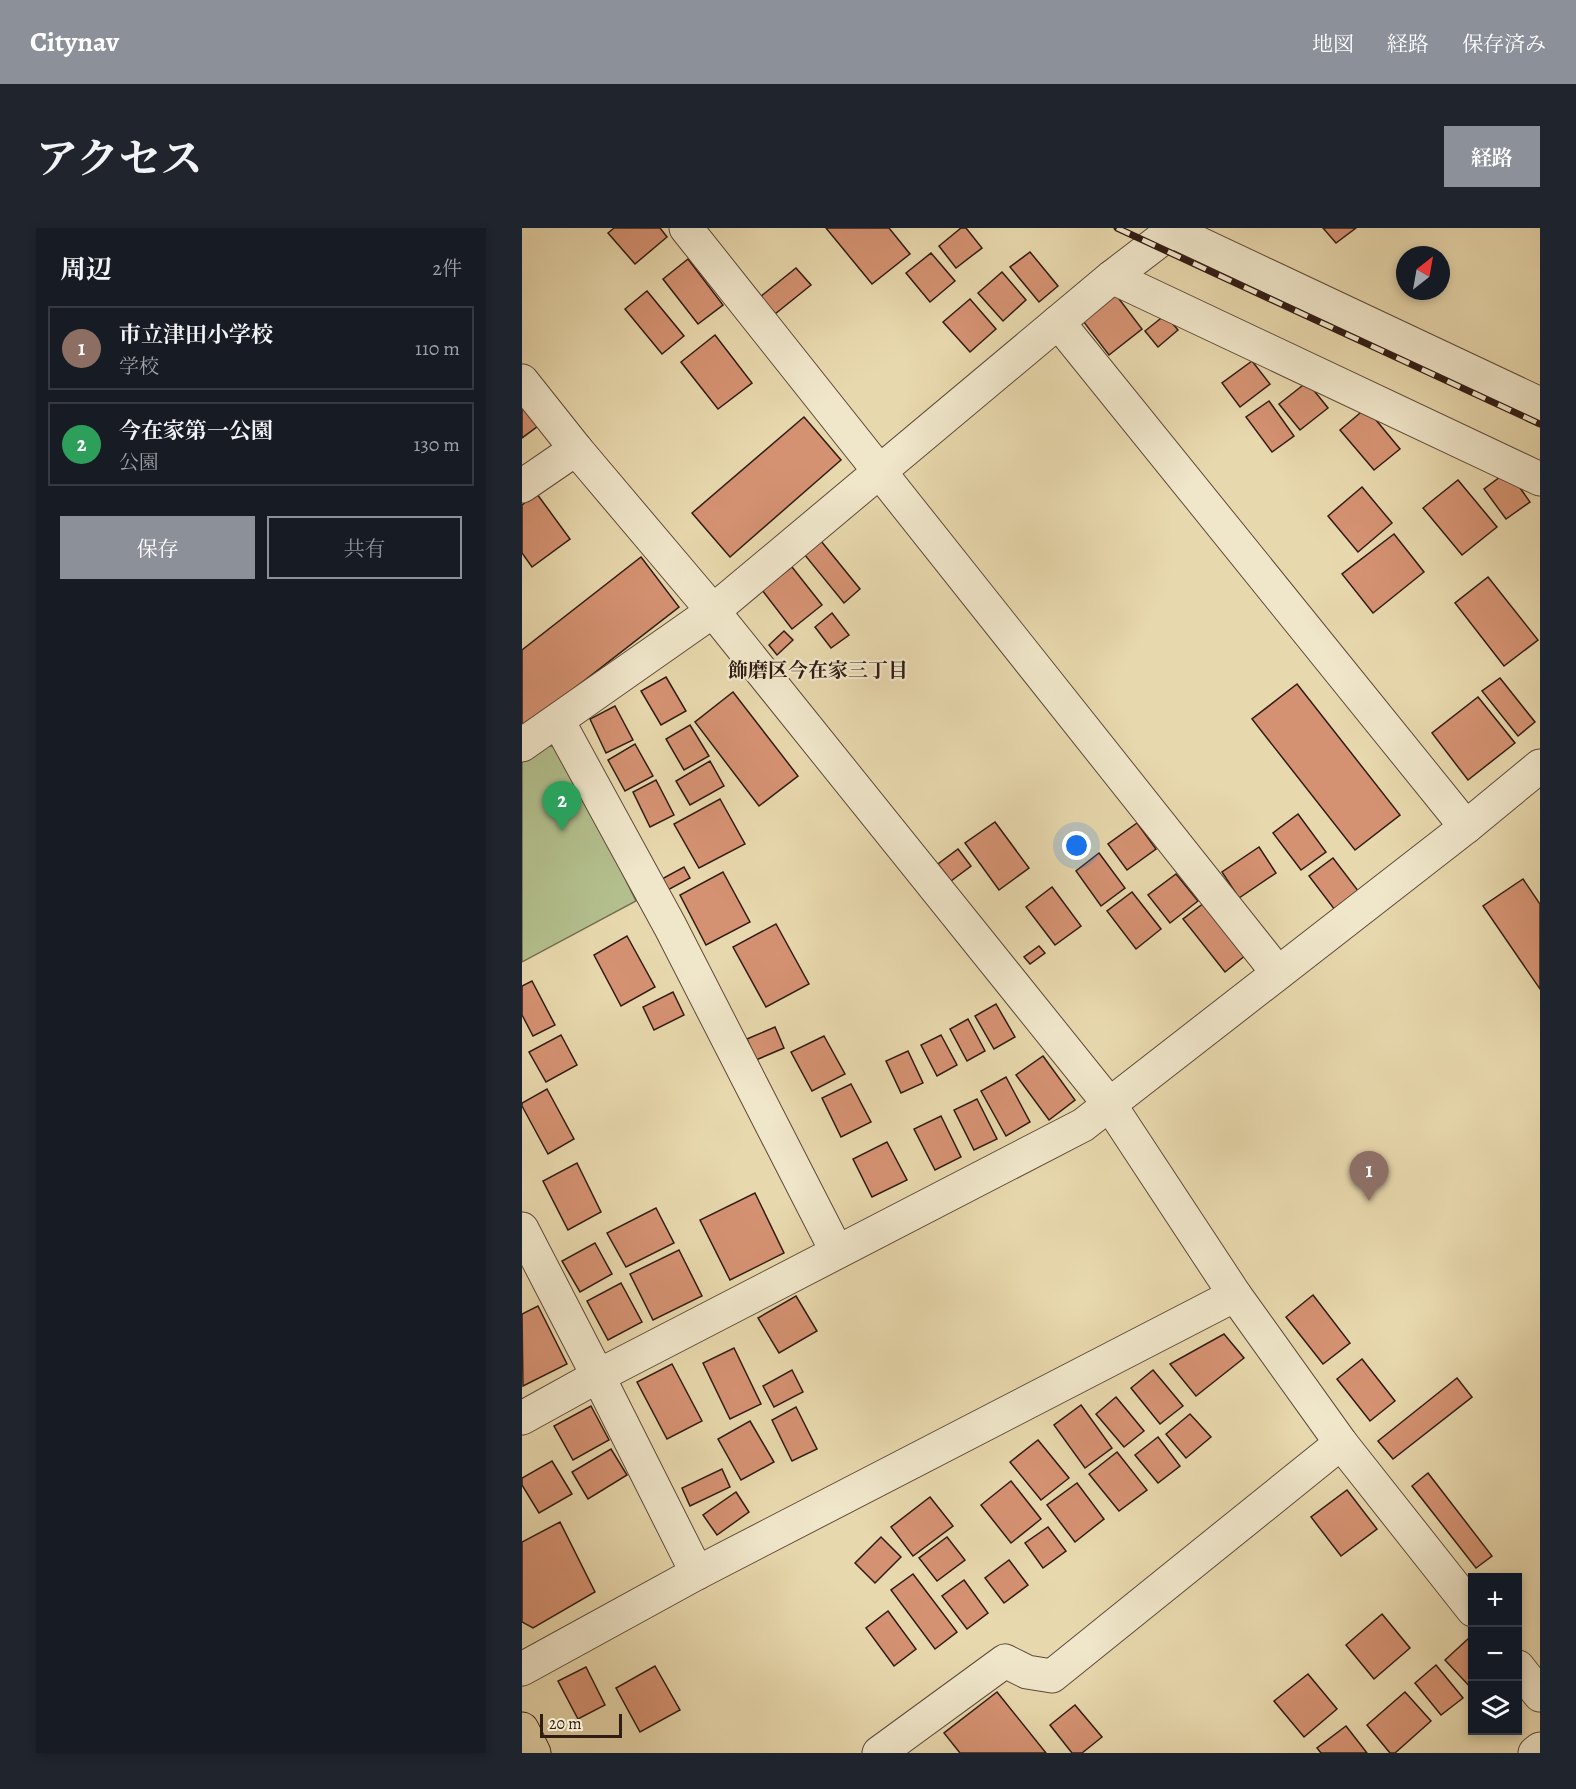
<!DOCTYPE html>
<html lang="ja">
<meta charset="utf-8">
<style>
:root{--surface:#171b24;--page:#20242c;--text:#f1f3f6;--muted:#9ea1a6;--line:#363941;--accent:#8c9099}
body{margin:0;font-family:Alegreya,"Noto Serif JP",serif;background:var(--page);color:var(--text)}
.controls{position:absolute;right:18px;bottom:18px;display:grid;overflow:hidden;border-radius:0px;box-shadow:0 3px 9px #0003}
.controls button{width:54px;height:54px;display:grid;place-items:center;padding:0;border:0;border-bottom:2px solid var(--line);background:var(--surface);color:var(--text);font:30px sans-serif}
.compass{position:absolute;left:874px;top:18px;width:54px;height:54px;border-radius:50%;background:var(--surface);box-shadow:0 3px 9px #0003;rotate:31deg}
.scale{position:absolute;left:18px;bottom:15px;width:82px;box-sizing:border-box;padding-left:6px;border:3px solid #311c14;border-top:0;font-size:16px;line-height:21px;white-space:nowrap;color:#311c14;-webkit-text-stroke:4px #f0e6ca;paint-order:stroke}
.you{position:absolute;left:555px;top:618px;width:21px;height:21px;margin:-15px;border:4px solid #fff;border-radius:50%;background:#1a73e8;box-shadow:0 0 0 9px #1a73e833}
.badge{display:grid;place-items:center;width:39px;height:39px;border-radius:50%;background:var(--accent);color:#fff;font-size:20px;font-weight:700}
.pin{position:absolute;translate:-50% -50px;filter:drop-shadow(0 2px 3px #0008)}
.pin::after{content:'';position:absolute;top:32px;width:21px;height:18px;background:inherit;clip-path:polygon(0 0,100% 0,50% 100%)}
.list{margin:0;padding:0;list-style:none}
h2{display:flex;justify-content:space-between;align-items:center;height:78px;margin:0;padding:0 24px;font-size:26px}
h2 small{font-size:20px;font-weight:400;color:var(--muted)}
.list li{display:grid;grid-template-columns:39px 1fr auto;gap:18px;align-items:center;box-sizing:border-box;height:84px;margin:0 12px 12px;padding:0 12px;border:2px solid var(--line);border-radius:0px}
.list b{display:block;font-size:22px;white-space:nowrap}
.list p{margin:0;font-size:20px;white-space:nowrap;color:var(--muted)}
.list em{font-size:20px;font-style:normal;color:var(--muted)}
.actions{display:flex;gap:12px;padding:18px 24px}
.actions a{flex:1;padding:14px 0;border:2px solid var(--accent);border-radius:0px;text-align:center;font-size:21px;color:var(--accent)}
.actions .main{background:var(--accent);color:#fff}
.icon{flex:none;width:33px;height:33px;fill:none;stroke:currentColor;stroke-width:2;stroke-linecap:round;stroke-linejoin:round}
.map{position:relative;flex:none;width:1018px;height:1525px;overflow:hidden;border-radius:0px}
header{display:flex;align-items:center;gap:36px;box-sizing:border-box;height:84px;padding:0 30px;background:var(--accent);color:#fff}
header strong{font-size:28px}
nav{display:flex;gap:33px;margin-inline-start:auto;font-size:21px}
.intro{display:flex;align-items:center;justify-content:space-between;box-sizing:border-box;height:144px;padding:0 36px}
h1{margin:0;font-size:42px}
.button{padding:15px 27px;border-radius:0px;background:var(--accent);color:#fff;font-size:21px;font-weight:700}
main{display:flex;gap:36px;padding:0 36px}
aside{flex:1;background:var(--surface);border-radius:0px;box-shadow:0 3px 9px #0003}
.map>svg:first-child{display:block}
.green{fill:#b3bf8d;stroke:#726e50;stroke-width:1.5}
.building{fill:#d59272;stroke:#311c14;stroke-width:1.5}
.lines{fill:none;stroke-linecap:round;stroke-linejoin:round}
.minor-casing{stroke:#5f4b3a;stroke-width:35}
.major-casing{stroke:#311c14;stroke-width:35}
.minor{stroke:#f0e6ca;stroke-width:33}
.major{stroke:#e8d8ad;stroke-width:33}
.rail-casing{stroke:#311c14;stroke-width:7}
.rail{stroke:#f0e6ca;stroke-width:4.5;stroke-dasharray:14;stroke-linecap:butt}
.labels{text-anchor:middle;stroke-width:4.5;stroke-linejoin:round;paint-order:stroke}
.neighbourhood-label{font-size:20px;font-weight:bold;fill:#311c14;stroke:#f0e6ca}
</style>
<header>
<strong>Citynav</strong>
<nav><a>地図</a><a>経路</a><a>保存済み</a></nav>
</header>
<div class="intro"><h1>アクセス</h1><a class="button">経路</a></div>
<main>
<aside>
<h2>周辺<small>2件</small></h2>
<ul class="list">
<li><span class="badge" style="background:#8d6e63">1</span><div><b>市立津田小学校</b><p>学校</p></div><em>110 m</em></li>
<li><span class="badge" style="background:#2e9e5b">2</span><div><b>今在家第一公園</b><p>公園</p></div><em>130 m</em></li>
</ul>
<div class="actions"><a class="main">保存</a><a>共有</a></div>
</aside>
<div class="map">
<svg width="1018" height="1525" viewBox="0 0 1018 1525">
<rect width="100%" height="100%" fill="#e8d8ad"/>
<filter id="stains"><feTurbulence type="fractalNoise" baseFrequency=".00333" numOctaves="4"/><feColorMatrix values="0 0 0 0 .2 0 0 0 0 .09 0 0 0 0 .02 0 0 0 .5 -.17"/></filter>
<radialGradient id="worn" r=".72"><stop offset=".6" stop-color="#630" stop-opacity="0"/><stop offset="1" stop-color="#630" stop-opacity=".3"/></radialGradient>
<!-- green -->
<polygon class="green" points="23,517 39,520 114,673 0,734 0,532"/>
<!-- building -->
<g class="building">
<polygon points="92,0 138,0 145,9 113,36 86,5"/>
<polygon points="304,0 367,0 388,26 350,56"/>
<polygon points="439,0 444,0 460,20 434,40 417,18"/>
<polygon points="801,0 834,0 814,15"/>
<polygon points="508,24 536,58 517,74 488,39"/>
<polygon points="409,25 433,53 408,74 384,45"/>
<polygon points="166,31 201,77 176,96 141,51"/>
<polygon points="274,40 289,57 253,86 238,69"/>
<polygon points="480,44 504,72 481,93 456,65"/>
<polygon points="125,63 162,108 140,126 103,81"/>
<polygon points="594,67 620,101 587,127 561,93"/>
<polygon points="448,71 474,101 448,124 421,94"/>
<polygon points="643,87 656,102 636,119 623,103"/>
<polygon points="193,107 230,155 196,181 159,134"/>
<polygon points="730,133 748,156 718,179 700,155"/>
<polygon points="785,154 806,180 778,202 757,176"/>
<polygon points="747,173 772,208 750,224 724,189"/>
<polygon points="0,178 16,198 0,210"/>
<polygon points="844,180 878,221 852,242 818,202"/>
<polygon points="282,189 319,232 208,329 170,285"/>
<polygon points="986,243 1008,274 984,291 962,261"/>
<polygon points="936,252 975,299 940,327 901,280"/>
<polygon points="840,259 870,295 836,324 806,288"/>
<polygon points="15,266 48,311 10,339 0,325 0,277"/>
<polygon points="872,306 902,344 851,385 820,346"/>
<polygon points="299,313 338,361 322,375 282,326"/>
<polygon points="119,329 157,379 0,501 0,422"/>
<polygon points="270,339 300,377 270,401 240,362"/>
<polygon points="966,349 1016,412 982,438 933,375"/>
<polygon points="310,385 327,407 309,420 293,399"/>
<polygon points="262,403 271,412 255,427 247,417"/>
<polygon points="144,449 164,483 139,497 119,463"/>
<polygon points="978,450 1013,494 996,508 960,463"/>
<polygon points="775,456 878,587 833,622 730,491"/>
<polygon points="211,464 276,548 237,578 173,494"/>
<polygon points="956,469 993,515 946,552 910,505"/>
<polygon points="93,478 111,512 84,525 68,491"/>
<polygon points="168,497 187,528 162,542 144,511"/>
<polygon points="113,516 131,548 103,563 86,532"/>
<polygon points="188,533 202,558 168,577 154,553"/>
<polygon points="134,552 152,587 128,599 111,564"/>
<polygon points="198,571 223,616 177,640 152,596"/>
<polygon points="776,586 804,624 779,642 751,605"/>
<polygon points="473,594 507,640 477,662 443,615"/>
<polygon points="615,595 634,621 605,642 586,616"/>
<polygon points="737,619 754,645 717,670 700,644"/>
<polygon points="436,621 449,638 429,653 416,636"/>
<polygon points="577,625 603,660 579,678 554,643"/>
<polygon points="811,630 837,664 813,682 787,648"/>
<polygon points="162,639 168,650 144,663 138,652"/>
<polygon points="201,644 228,694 184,717 158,667"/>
<polygon points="654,646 676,673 648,695 626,667"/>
<polygon points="1001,651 1018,676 1018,761 961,678"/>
<polygon points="530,659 559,698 533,717 504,679"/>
<polygon points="610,664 639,701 614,721 585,683"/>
<polygon points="682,675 724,727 703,744 661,691"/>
<polygon points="254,696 287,756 244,779 211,719"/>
<polygon points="105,708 133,759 99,778 72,727"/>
<polygon points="517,718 523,725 508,736 502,729"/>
<polygon points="10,753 33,797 11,808 0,787 0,758"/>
<polygon points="151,764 162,787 132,802 121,779"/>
<polygon points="474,776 493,809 472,821 453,788"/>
<polygon points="446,791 463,823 445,833 428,801"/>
<polygon points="253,799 262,820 234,832 225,811"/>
<polygon points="39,807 55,837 24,854 7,824"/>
<polygon points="419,807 435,837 415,848 399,817"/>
<polygon points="302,808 323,846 290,863 269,824"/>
<polygon points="386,823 401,855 379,865 364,833"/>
<polygon points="521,828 553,872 527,892 494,847"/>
<polygon points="484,849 508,894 484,908 459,863"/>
<polygon points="329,856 349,894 319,909 300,870"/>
<polygon points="25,861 52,911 26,926 0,878 0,875"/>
<polygon points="455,871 475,911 452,922 432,882"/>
<polygon points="419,888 439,929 413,942 392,901"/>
<polygon points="365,914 385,952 350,969 331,931"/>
<polygon points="55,935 79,984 46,1002 21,953"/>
<polygon points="233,965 262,1025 208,1052 178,992"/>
<polygon points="134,980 152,1015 104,1039 85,1005"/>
<polygon points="73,1015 90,1046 58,1064 40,1033"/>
<polygon points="157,1022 180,1068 131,1092 108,1046"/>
<polygon points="99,1055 120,1094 86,1112 65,1073"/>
<polygon points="791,1067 828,1115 801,1136 764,1089"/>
<polygon points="274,1068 295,1103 257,1125 236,1090"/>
<polygon points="16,1078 45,1136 1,1158 0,1086"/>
<polygon points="702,1106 722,1130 674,1168 648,1136"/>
<polygon points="212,1120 239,1176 208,1191 181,1135"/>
<polygon points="840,1131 873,1173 848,1193 815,1151"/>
<polygon points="150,1136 180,1193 145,1211 115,1154"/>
<polygon points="270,1142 281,1164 252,1179 241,1158"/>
<polygon points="631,1142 661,1178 638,1196 609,1160"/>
<polygon points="935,1150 950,1169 871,1231 856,1213"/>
<polygon points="594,1169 622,1203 602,1219 574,1186"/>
<polygon points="559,1177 590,1220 563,1240 532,1197"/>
<polygon points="69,1178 87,1212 51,1232 32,1198"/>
<polygon points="274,1179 295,1221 270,1233 250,1192"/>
<polygon points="668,1186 689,1209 664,1230 644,1206"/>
<polygon points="228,1193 252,1234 219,1252 196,1211"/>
<polygon points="636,1209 658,1238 636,1255 613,1227"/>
<polygon points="516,1212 547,1250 519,1272 488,1234"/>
<polygon points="89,1221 105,1247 66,1271 50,1244"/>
<polygon points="595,1224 625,1262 597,1283 567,1246"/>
<polygon points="30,1233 50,1266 17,1285 0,1257 0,1250"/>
<polygon points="200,1241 208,1259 168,1278 160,1260"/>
<polygon points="906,1245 970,1328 954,1340 890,1258"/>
<polygon points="489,1253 519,1291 489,1315 459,1277"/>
<polygon points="555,1255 582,1291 553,1314 525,1277"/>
<polygon points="825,1262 855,1301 819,1328 789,1289"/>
<polygon points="214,1264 227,1284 195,1307 181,1287"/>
<polygon points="408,1269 431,1298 391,1328 369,1299"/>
<polygon points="38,1294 73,1364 11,1400 0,1394 0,1314"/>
<polygon points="526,1299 544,1323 521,1340 503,1315"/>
<polygon points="359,1309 379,1329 353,1355 333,1335"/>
<polygon points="425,1309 443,1332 415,1353 397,1330"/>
<polygon points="487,1332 506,1357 482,1375 463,1350"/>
<polygon points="391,1346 435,1404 413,1421 369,1362"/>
<polygon points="442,1352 466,1385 445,1401 420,1368"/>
<polygon points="366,1383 394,1421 372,1438 344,1400"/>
<polygon points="860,1386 888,1420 852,1451 824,1417"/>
<polygon points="947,1410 951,1414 950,1461 923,1432"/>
<polygon points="914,1437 941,1470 919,1487 893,1455"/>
<polygon points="133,1438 158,1482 118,1504 94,1460"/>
<polygon points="64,1439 83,1477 56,1491 36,1453"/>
<polygon points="786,1446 815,1481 782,1509 752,1473"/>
<polygon points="475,1464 524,1525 438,1525 422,1505"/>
<polygon points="883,1464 909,1493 873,1525 868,1525 845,1497"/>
<polygon points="553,1477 580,1509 560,1525 550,1525 528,1497"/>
<polygon points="824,1498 845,1525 799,1525 795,1520"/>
</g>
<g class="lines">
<!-- minor casing -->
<g class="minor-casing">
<g id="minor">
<polyline points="164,0 756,745"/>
<polyline points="644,0 1018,176"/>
<polyline points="590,49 1018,251"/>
<polyline points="536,94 944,599"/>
<polyline points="0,153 54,221 191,383 588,877 713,1067 819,1215 951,1382"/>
<polyline points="0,258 54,221"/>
<polyline points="36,493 148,698 315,1024"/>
<polyline points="0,517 191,383 590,49 654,0"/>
<polyline points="0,1001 76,1148 175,1345"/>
<polyline points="0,1190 76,1148 561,897 944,599 1018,538"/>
<polyline points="996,1439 1018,1467"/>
<polyline points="0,1441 175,1345 713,1067"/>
<polyline points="357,1525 483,1433 505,1444 530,1448 819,1215"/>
<polyline points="1013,1525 1018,1521"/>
</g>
</g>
<!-- major casing -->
<g class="major-casing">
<polyline id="major" points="0,1501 12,1525"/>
</g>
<!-- minor -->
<use href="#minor" class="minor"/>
<!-- major -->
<use href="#major" class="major"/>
<!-- rail casing -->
<g class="rail-casing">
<polyline id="rail" points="595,0 1018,196"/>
</g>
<!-- rail -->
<use href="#rail" class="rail"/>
</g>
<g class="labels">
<!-- neighbourhood labels -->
<g class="neighbourhood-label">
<text x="296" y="449">飾磨区今在家三丁目</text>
</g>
</g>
<rect width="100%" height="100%" filter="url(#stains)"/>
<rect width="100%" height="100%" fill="url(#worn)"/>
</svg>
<div class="controls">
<button>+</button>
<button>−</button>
<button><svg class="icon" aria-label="layers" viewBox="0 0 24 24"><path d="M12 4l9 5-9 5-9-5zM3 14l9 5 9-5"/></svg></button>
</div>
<svg class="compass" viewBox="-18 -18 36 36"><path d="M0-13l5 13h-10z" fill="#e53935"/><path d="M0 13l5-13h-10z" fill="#9ea1a6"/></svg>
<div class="scale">20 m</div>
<div class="you"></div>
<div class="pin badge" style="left:847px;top:973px;background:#8d6e63">1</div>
<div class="pin badge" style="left:40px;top:603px;background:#2e9e5b">2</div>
</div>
</main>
